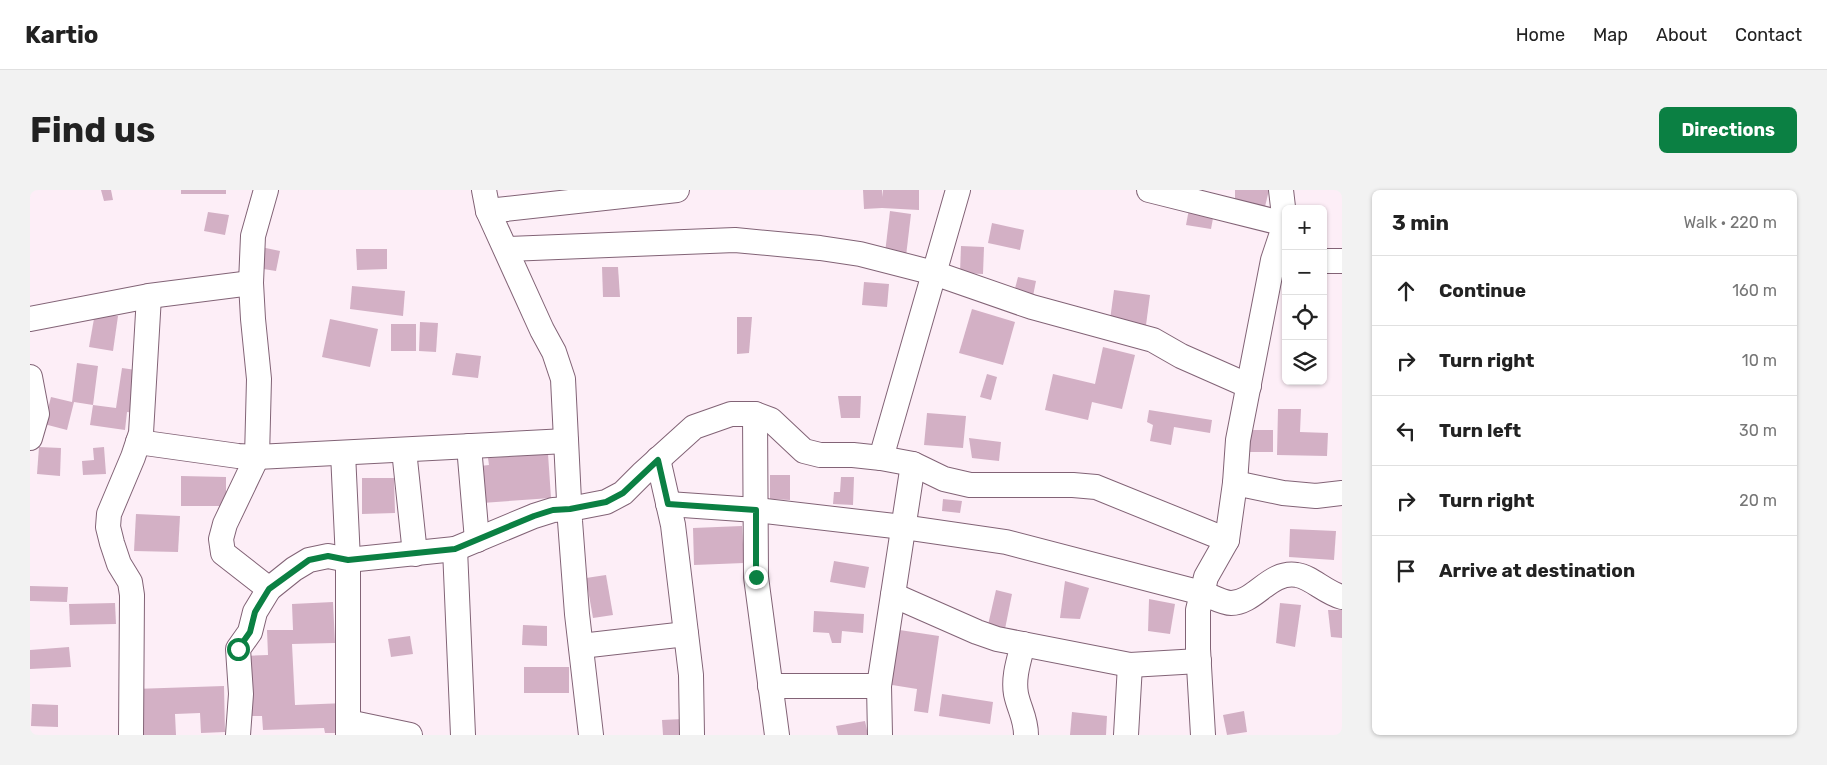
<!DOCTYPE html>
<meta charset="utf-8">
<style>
:root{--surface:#fff;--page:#f2f2f2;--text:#222;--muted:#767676;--line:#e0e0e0;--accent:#0b8043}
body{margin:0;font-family:Rubik,sans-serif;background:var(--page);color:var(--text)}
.controls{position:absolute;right:15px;top:15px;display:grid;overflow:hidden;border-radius:8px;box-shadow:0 1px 4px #0004}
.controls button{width:45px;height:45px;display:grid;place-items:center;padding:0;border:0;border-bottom:1px solid var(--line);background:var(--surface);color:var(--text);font:25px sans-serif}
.stop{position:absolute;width:15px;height:15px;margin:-11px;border:4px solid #0b8043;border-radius:50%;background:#fff}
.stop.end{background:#0b8043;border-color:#fff;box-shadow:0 1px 5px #0008}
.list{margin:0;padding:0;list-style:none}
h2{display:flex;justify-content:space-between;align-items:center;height:65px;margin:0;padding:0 20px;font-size:21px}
h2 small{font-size:16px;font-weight:400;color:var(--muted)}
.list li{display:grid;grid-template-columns:32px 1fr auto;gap:15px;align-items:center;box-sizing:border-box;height:70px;padding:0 20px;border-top:1px solid var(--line)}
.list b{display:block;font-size:19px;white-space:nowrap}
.list em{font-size:16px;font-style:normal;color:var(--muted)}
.icon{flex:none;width:28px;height:28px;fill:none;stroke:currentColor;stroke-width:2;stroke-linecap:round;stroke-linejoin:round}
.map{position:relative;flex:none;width:1312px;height:545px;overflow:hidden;border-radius:8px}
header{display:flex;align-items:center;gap:30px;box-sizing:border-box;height:70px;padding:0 25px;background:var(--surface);border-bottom:1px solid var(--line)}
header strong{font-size:24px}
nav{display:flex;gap:28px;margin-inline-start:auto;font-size:18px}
.intro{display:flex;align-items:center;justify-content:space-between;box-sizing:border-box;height:120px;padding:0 30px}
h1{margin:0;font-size:35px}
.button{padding:12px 22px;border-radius:8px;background:var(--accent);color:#fff;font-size:18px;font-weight:700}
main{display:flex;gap:30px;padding:0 30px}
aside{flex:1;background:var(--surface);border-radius:8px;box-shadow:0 1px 4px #0004}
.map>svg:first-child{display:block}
.building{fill:#d3b0c5}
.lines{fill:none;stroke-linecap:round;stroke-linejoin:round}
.minor-casing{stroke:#826376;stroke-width:26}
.minor{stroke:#fff;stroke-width:24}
.route{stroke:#0b8043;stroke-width:6}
</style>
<header>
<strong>Kartio</strong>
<nav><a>Home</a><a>Map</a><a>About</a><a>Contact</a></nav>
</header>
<div class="intro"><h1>Find us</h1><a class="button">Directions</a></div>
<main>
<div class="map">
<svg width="1312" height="545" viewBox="0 0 1312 545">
<rect width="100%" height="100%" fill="#fdeef7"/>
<!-- building -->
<g class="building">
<polygon points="71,0 81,0 83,10 74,11"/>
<rect x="151" y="0" width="45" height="4"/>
<polygon points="833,0 852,0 852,7 853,0 889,0 889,20 852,18 834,19"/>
<polygon points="1205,0 1239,0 1233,25 1205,20"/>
<polygon points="1160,14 1185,18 1181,39 1156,35"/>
<polygon points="860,21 881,24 876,66 855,63"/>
<polygon points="178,22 199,25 195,45 174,41"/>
<polygon points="962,33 994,40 990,60 958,53"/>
<polygon points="931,56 954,57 953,84 930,83"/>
<polygon points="231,57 250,61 246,81 227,78"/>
<polygon points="326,59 357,59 357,79 327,80"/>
<polygon points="572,77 588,77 590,107 573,107"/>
<polygon points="988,87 1006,91 1002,111 983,106"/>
<polygon points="834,92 859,94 857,117 832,115"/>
<polygon points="322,96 375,101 373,126 320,119"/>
<polygon points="1084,100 1120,105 1114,150 1078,145"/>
<polygon points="942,119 985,132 973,175 929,163"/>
<polygon points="65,123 88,126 83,161 59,157"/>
<polygon points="707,127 722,127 719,163 707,164"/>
<polygon points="300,129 348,139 340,177 292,167"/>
<polygon points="390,132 408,133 406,162 389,161"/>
<rect x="361" y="134" width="25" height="27"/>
<polygon points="1073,157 1105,165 1092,219 1062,212 1058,230 1015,220 1023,184 1065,194"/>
<polygon points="426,163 451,166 448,188 422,185"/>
<polygon points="47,173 68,176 63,215 86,218 92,178 113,181 107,223 97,222 95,240 60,235 63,215 44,212 37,240 14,234 21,207 42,212"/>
<polygon points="957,184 967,187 961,210 950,207"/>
<polygon points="808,206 831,206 830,228 811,228"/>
<polygon points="1248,219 1271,219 1270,242 1298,243 1297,266 1247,265"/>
<polygon points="1119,220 1182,230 1180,243 1144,237 1141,255 1120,251 1123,235 1117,232"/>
<polygon points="897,223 936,226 933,258 894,255"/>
<rect x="1220" y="240" width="23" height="22"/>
<polygon points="939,248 971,252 969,271 942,268"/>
<polygon points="9,257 31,258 30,286 7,284"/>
<polygon points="74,257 76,284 53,285 52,271 64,270 63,258"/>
<polygon points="518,264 521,308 452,313 450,276 459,275 458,268"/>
<polygon points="740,285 760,285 760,310 740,309"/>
<polygon points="151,286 196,287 196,316 151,316"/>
<polygon points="811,287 824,287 823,315 803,314 804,302 810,302"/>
<polygon points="332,288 364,288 365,323 332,324"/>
<polygon points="913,309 932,311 930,323 912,321"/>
<polygon points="106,324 150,326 148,362 104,361"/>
<polygon points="712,336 714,373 664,375 663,338"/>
<polygon points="1260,339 1306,341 1304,370 1259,367"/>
<polygon points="804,371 839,377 835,398 800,392"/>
<polygon points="576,385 583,425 563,428 556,388"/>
<polygon points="1035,391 1059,398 1050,429 1030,428"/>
<polygon points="0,396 38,397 37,412 0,411"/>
<polygon points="966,400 982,404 975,439 958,435"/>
<polygon points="1119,409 1145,414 1140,444 1118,441"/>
<polygon points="303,412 305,453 262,454 265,515 316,513 317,543 295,543 294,538 233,540 232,526 214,526 212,466 238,465 237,440 263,440 262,414"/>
<polygon points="85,413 86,434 40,435 39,414"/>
<polygon points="1250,413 1271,415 1265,457 1246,453"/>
<polygon points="1298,420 1312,420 1312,448 1301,447"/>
<polygon points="784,421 834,424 833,443 812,441 811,453 802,453 799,443 783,442"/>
<polygon points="493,435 517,436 517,456 492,455"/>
<polygon points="863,439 909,446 898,523 884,521 887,499 856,494"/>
<polygon points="380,446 383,464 361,467 358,449"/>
<polygon points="39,457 41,477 0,479 0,460"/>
<rect x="494" y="477" width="45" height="26"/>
<polygon points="194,496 195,542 171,543 170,523 145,524 146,545 105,545 104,499"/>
<polygon points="912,504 963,512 960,534 909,526"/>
<polygon points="2,514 28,515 28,537 1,536"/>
<polygon points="1214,521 1217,542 1197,545 1193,525"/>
<polygon points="1042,522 1077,526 1076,545 1040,545"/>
<polygon points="653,529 653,545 633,545 632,530"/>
<polygon points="835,531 838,545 808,545 806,536"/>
</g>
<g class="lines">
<!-- minor casing -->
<g class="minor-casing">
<g id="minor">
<polyline points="236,0 223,46 221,93 223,129 229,189 227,267 195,334 191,349 193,363 239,399"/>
<polyline points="454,0 458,21 512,140 524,162 533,189 540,331 547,424 561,545"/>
<polyline points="1119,0 1255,34"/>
<polyline points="458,21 647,0"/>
<polyline points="476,59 705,50 790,58 830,64 904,83 1002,117 1123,150 1151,166 1219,196"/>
<polyline points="1293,71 1312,71"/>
<polyline points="0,129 119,106 221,93"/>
<polyline points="0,187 7,224 0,248"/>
<polyline points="725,224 726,387 747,545"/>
<polyline points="108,252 208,266 227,267 536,251"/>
<polyline points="439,256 447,350"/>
<polyline points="374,260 385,364"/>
<polyline points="313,263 318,370 318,545"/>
<polyline points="851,268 928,0"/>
<polyline points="628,269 643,335 661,485 662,545"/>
<polyline points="1205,293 1253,303 1286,306 1312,303"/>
<path d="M 638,314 L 726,320 L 873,337 L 976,352 L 1172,403 C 1181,406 1193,413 1201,413 C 1225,413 1240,380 1267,385 C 1281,387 1296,403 1312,407"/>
<polyline points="425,359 433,545"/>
<polyline points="863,405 947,442 967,449 1100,475 1169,471"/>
<path d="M 993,454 C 989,470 983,487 986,504 C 989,519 996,528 996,545"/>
<polyline points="551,456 656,444"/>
<polyline points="740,496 849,496"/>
<polyline points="318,532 380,545"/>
<polyline points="101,545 102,405 100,392 89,374 82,353 78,337 79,324 103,267 111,243 119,106"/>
<polyline points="208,545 211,504 208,459 220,442 225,422 239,399 264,379 279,370 298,366 318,370 425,359 504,326 523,320 540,319 576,312 593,303 612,284 664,237 701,224 725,224 741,230 774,261 790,265 823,265 851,268 883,274 914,289 940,295 1043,295 1066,297 1197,350"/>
<polyline points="850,545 849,496 883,274"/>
<polyline points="1096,545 1100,475"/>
<polyline points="1173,545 1168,459 1168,420 1176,387 1197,350 1205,293 1208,250 1243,70 1255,34 1251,0"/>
</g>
</g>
<!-- minor -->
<use href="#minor" class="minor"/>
</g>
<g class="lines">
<!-- route -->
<polyline class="route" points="208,459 220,442 225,422 239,399 279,370 298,366 318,370 425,359 504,326 523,320 540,319 576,312 593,303 628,270 638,314 726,320 726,387"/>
</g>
</svg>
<div class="controls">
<button>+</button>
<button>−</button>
<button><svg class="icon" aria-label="locate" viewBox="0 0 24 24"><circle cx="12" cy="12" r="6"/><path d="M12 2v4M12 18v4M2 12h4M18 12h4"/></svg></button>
<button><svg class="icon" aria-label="layers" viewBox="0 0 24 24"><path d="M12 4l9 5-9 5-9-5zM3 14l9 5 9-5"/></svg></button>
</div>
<div class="stop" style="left:208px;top:459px"></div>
<div class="stop end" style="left:726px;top:387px"></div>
</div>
<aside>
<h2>3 min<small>Walk · 220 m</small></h2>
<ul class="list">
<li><svg class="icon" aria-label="ahead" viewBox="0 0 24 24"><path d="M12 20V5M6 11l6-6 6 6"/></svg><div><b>Continue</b></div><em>160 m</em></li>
<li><svg class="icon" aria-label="right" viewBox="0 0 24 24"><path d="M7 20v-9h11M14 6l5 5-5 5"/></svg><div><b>Turn right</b></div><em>10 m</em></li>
<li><svg class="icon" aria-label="left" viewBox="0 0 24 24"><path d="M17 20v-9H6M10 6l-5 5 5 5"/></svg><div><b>Turn left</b></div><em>30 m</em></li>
<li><svg class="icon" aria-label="right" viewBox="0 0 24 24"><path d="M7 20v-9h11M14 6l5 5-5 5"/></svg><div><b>Turn right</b></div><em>20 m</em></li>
<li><svg class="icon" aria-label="arrive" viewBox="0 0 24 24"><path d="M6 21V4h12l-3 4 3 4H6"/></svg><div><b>Arrive at destination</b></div></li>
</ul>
</aside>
</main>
